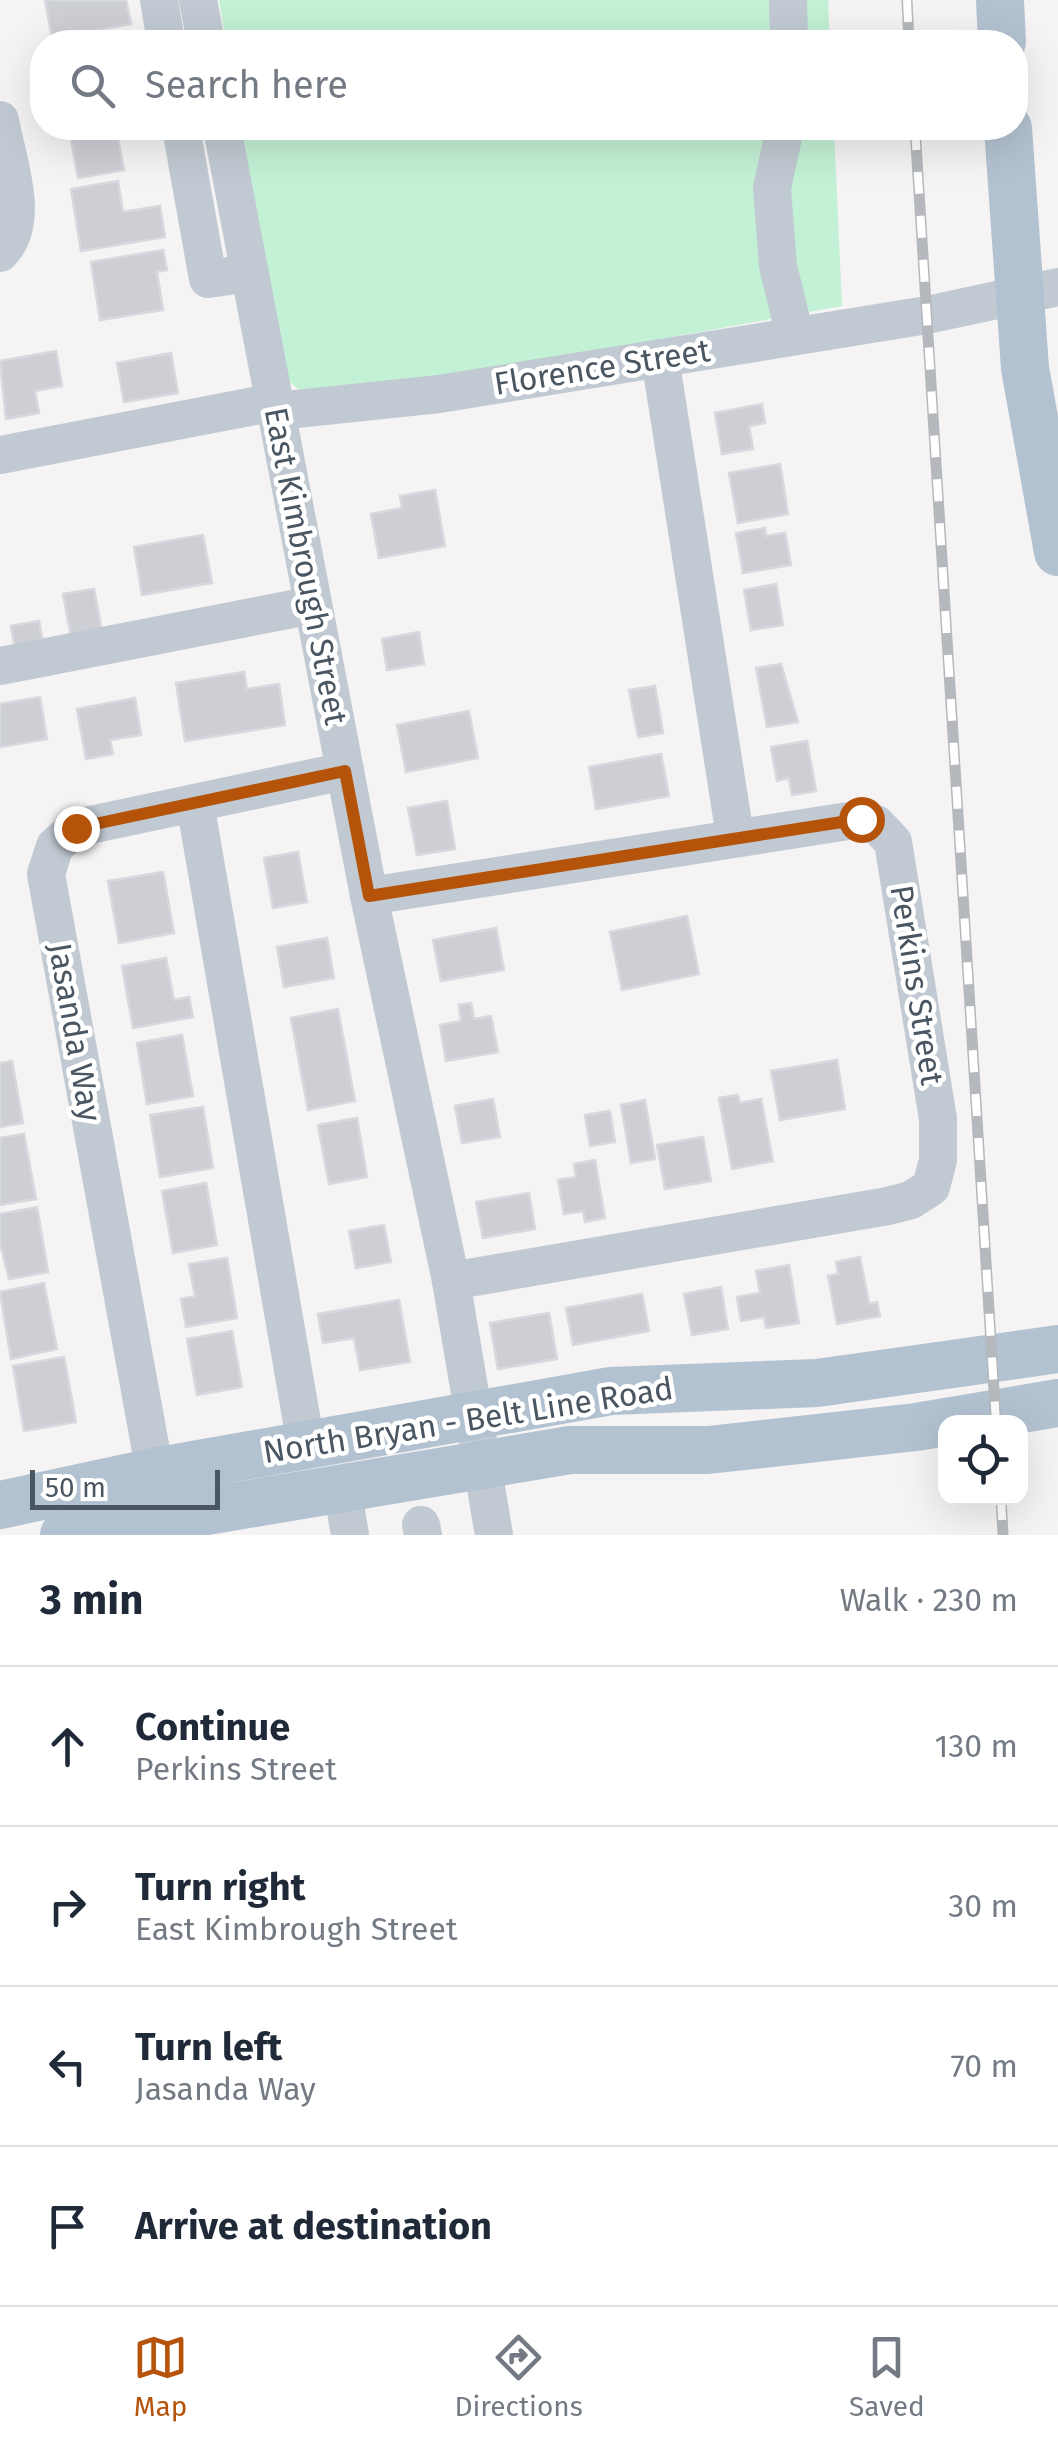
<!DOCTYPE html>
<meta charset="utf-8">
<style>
:root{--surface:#fff;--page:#f6f6f7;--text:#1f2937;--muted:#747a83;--line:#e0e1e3;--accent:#b45309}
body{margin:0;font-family:"Fira Sans",sans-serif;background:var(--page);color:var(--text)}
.controls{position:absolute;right:30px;bottom:30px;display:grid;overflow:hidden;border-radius:20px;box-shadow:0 10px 40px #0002}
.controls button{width:90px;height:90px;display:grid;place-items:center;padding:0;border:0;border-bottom:2px solid var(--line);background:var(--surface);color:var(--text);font:50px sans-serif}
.scale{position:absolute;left:30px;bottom:25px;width:190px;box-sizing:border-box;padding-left:10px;border:5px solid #4a5661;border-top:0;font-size:28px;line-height:35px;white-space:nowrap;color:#4a5661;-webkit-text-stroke:8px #fff;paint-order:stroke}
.stop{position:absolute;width:30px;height:30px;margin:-22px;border:8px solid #b45309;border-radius:50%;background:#fff}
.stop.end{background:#b45309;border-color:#fff;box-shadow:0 2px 10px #0008}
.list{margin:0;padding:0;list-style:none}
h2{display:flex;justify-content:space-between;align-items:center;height:130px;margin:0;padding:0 40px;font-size:42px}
h2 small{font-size:32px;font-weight:400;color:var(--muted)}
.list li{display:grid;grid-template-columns:65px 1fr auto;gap:30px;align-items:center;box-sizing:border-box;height:160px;padding:0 40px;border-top:2px solid var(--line)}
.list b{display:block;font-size:38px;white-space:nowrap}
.list p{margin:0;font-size:32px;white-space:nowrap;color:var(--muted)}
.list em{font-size:32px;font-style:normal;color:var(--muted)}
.icon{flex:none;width:55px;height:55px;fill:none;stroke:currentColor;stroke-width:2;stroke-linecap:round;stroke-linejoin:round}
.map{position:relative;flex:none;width:1058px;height:1535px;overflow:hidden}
.search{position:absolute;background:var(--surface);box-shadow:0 10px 40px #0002;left:30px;right:30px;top:30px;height:110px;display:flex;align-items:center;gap:25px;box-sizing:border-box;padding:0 35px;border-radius:40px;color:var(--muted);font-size:38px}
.sheet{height:770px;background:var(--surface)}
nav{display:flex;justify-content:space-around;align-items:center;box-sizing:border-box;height:140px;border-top:2px solid var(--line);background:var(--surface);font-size:28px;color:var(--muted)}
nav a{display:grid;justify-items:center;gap:5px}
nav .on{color:var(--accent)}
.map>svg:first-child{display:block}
.green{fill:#c3f1d5}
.building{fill:#cdcfd5;stroke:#d7d9de;stroke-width:2.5}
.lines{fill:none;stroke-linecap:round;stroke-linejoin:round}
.minor{stroke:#c1cad2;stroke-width:38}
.major{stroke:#b3c2d1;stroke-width:48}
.rail-casing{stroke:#b5b8bd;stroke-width:11}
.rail{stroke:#fff;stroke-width:8;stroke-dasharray:22;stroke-linecap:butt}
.route{stroke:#b45309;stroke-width:12}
.labels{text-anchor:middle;stroke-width:9;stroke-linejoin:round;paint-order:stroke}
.street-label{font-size:32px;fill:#4a5661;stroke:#fff}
</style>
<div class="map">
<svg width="1058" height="1535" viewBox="0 0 1058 1535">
<rect width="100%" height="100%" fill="#f5f3f3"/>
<!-- green -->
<g class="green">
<polygon points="219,0 828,0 830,42 226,42"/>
<polygon points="241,128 834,128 842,306 349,396 307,396 287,380"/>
</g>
<!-- building -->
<g class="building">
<polygon points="45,0 126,0 131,24 52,38"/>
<polygon points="69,128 116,128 124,170 78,178"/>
<polygon points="118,181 123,212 160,206 165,237 81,251 71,189"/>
<polygon points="163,250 167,270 157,272 163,310 100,320 91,262"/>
<polygon points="56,351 62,386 35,391 39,413 6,419 0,361"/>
<polygon points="171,353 178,393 124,402 117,363"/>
<polygon points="762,404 765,423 749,426 753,449 722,454 715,413"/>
<polygon points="780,464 788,514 738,523 729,473"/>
<polygon points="435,490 445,546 379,558 371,514 402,508 400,496"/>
<polygon points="765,528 766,536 785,533 791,565 743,573 736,533"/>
<polygon points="203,535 212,583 142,595 134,547"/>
<polygon points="776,584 783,625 751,630 744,590"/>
<polygon points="94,589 103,637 72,642 63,594"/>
<polygon points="39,621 45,655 17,660 11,626"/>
<polygon points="419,632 424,664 387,670 382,639"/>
<polygon points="781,664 798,722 767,727 756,668"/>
<polygon points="244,672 247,689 279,684 285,725 185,741 176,683"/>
<polygon points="655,686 663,733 638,737 629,690"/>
<polygon points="40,697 47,739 0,747 0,704"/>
<polygon points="135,698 141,735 110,740 113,754 86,759 77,709"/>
<polygon points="469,711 478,758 406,772 397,725"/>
<polygon points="807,741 816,791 792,795 789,778 777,781 771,747"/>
<polygon points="661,754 669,796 596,809 589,767"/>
<polygon points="447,801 455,849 417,855 408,808"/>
<polygon points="298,852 307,902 273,908 264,858"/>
<polygon points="163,872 174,933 119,943 108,881"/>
<polygon points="687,916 699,974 622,990 610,932"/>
<polygon points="496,928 504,970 441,981 433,940"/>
<polygon points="327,938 334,978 284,987 277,947"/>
<polygon points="166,958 174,1000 189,997 193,1017 133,1028 122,966"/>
<polygon points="471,1003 474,1019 491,1016 498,1052 446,1061 440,1025 461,1021 459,1005"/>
<polygon points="338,1009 355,1101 308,1110 291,1018"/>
<polygon points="182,1035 193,1096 147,1104 137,1043"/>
<polygon points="837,1060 845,1109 780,1120 771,1071"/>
<polygon points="12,1061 23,1123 0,1127 0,1063"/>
<polygon points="738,1095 740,1103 761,1099 773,1161 732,1169 719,1098"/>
<polygon points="493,1099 500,1137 462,1143 455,1106"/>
<polygon points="645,1100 655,1159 631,1163 621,1105"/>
<polygon points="203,1107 213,1168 160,1177 150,1115"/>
<polygon points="610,1111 615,1142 590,1146 585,1115"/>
<polygon points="357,1118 367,1177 329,1184 318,1125"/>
<polygon points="24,1134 36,1199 0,1205 0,1138"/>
<polygon points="703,1137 711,1181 665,1189 657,1145"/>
<polygon points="595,1160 605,1218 585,1222 583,1211 564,1214 558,1180 576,1177 574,1164"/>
<polygon points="206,1183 217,1245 173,1253 162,1191"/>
<polygon points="529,1193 535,1229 483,1238 476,1202"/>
<polygon points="37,1207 48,1272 9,1279 0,1243 0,1214"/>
<polygon points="384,1225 391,1262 356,1268 349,1231"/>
<polygon points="860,1257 869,1304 877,1302 880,1316 837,1324 828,1276 838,1274 836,1262"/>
<polygon points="227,1258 237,1318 186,1327 181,1299 195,1296 189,1264"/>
<polygon points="789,1265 799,1323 766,1328 764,1317 741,1321 737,1297 760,1293 756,1271"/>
<polygon points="44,1283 57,1349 11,1359 0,1292"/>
<polygon points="721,1287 728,1329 692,1335 684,1294"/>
<polygon points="642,1294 649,1331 573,1345 566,1308"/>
<polygon points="399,1300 410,1362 360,1370 354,1338 323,1343 318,1314"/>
<polygon points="549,1313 557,1359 498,1369 490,1323"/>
<polygon points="232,1331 242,1387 197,1395 187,1339"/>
<polygon points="64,1357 76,1422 24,1431 13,1366"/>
</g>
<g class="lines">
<!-- minor -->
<g class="minor">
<polyline points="159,0 166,42"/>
<polyline points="198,0 206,42"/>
<polyline points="788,0 789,42"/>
<path d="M 0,120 C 7,161 32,221 0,253"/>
<polyline points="181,128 208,279 250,273"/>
<polyline points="222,128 369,896 451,1281 494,1535"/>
<polyline points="785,128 772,188 778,266 795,336"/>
<polyline points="660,358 735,836"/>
<polyline points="277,411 439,394 927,315 1058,287"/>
<polyline points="0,455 275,402"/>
<polyline points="0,666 313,605"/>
<polyline points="195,803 306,1445"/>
<polyline points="369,896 861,819 876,824 893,842 938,1119 938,1160 931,1187 911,1200 888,1206 451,1281"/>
<polyline points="342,1487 350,1535"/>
<polyline points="160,1500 46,874 55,846 76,828 345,771"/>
<polyline points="421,1525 423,1535"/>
</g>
<!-- major -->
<g class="major">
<polyline points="1000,0 1002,42"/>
<polyline points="1008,128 1025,368 1058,552"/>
<polyline points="0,1505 154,1472 611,1391 817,1383 1058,1349"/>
<polyline points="64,1535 570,1450 708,1450 916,1427 1058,1403"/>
</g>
<!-- rail casing -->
<g class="rail-casing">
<g id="rail">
<polyline points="907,0 909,42"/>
<polyline points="915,128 996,1422"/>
<polyline points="1001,1498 1003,1535"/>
</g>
</g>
<!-- rail -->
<use href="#rail" class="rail"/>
</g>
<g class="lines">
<!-- route -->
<polyline class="route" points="76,828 345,771 369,896 861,819"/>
</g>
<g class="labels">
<!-- street labels -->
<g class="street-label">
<text transform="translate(602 367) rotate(-9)" y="11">Florence Street</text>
<text transform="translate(306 566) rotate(79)" y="11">East Kimbrough Street</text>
<text transform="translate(917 985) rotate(81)" y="11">Perkins Street</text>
<text transform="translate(75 1032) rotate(80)" y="11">Jasanda Way</text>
<text transform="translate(468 1420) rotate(-9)" y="11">North Bryan - Belt Line Road</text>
</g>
</g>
</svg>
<div class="controls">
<button><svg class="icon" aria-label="locate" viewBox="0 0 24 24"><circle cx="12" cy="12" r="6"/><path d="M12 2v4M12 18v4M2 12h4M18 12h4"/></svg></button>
</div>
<div class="scale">50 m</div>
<div class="stop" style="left:861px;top:819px"></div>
<div class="stop end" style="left:76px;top:828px"></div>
<div class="search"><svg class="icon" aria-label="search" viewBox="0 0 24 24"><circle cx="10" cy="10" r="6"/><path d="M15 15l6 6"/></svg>Search here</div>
</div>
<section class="sheet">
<h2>3 min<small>Walk · 230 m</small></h2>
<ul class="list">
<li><svg class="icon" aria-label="ahead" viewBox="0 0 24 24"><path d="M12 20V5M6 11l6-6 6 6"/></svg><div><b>Continue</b><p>Perkins Street</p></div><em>130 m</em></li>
<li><svg class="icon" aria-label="right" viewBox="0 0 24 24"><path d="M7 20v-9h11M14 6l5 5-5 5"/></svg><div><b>Turn right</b><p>East Kimbrough Street</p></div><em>30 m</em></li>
<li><svg class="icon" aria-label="left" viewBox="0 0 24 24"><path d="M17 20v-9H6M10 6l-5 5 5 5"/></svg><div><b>Turn left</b><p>Jasanda Way</p></div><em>70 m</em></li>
<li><svg class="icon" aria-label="arrive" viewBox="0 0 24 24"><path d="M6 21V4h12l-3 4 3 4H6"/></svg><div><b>Arrive at destination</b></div></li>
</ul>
</section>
<nav>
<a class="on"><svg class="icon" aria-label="map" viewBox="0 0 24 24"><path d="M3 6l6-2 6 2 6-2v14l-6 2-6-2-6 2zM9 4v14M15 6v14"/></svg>Map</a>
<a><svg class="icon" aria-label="directions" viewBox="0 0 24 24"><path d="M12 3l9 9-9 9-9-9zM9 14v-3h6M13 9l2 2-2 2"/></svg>Directions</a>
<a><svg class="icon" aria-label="saved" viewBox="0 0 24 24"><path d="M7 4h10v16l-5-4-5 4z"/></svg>Saved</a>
</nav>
